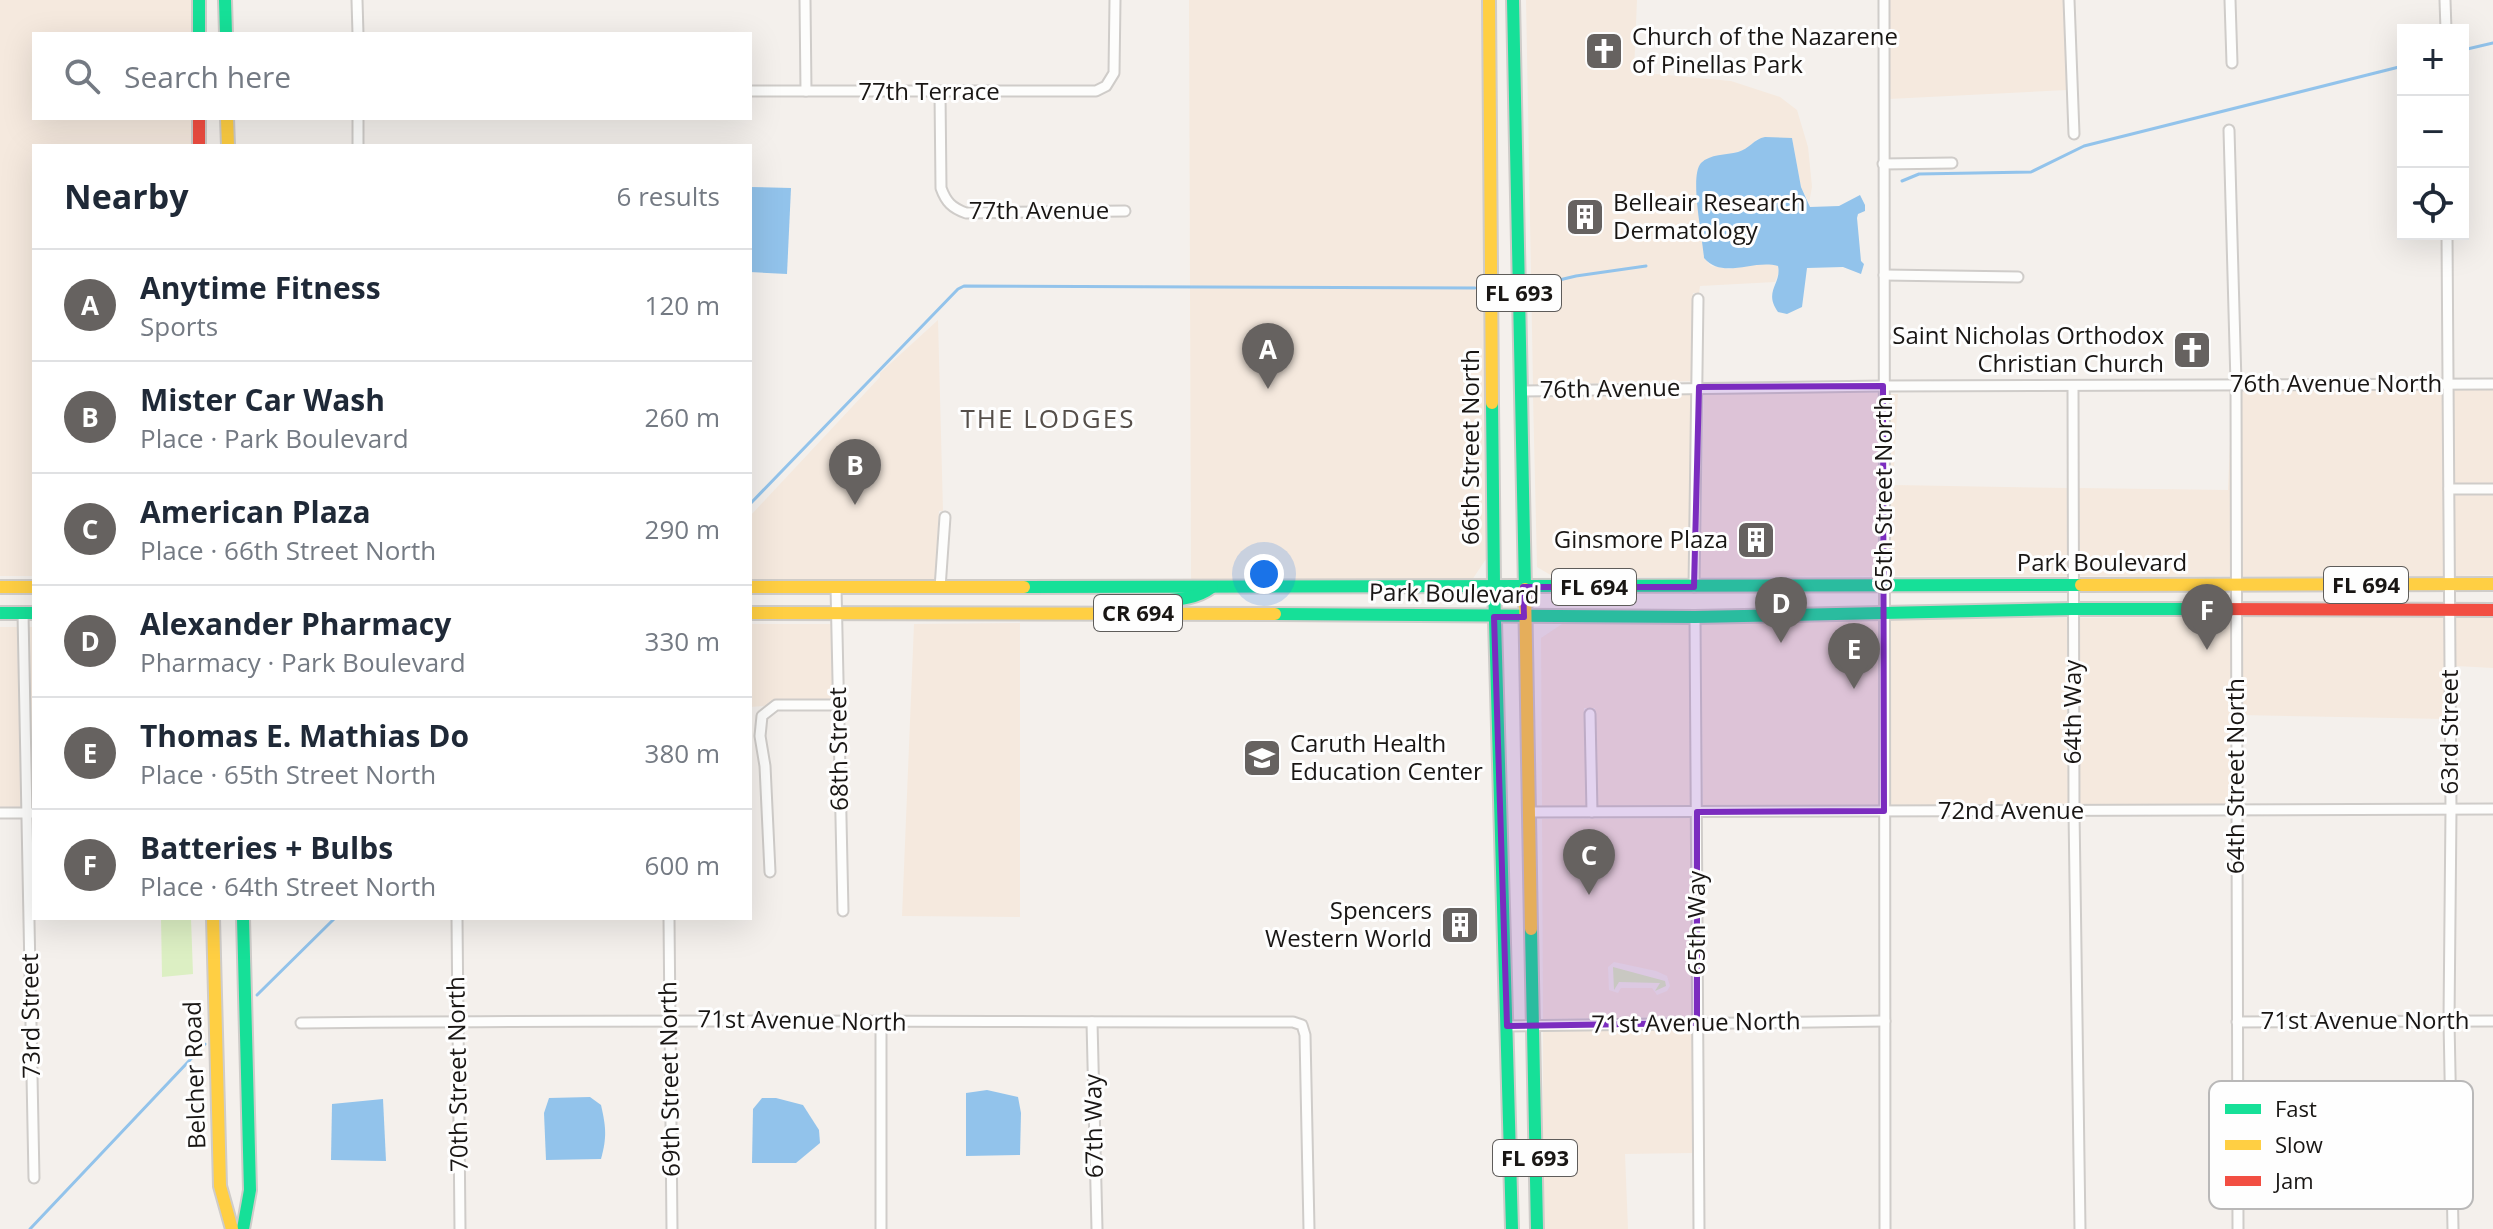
<!DOCTYPE html>
<meta charset="utf-8">
<style>
:root{--surface:#fff;--page:#f6f6f7;--text:#1f2937;--muted:#747a83;--line:#e0e1e3;--accent:#666260}
body{margin:0;font-family:"Open Sans",sans-serif;background:var(--page);color:var(--text)}
.controls{position:absolute;right:24px;top:24px;display:grid;overflow:hidden;border-radius:0px;box-shadow:0 8px 32px #0002}
.controls button{width:72px;height:72px;display:grid;place-items:center;padding:0;border:0;border-bottom:2px solid var(--line);background:var(--surface);color:var(--text);font:40px sans-serif}
.you{position:absolute;left:1264px;top:574px;width:28px;height:28px;margin:-20px;border:6px solid #fff;border-radius:50%;background:#1a73e8;box-shadow:0 0 0 12px #1a73e833}
.badge{display:grid;place-items:center;width:52px;height:52px;border-radius:50%;background:var(--accent);color:#fff;font-size:26px;font-weight:700}
.pin{position:absolute;translate:-50% -66px;filter:drop-shadow(0 2px 4px #0008)}
.pin::after{content:'';position:absolute;top:42px;width:28px;height:24px;background:inherit;clip-path:polygon(0 0,100% 0,50% 100%)}
.list{margin:0;padding:0;list-style:none}
h2{display:flex;justify-content:space-between;align-items:center;height:104px;margin:0;padding:0 32px;font-size:34px}
h2 small{font-size:26px;font-weight:400;color:var(--muted)}
.list li{display:grid;grid-template-columns:52px 1fr auto;gap:24px;align-items:center;box-sizing:border-box;height:112px;padding:0 32px;border-top:2px solid var(--line)}
.list b{display:block;font-size:30px;white-space:nowrap}
.list p{margin:0;font-size:26px;white-space:nowrap;color:var(--muted)}
.list em{font-size:26px;font-style:normal;color:var(--muted)}
.icon{flex:none;width:44px;height:44px;fill:none;stroke:currentColor;stroke-width:2;stroke-linecap:round;stroke-linejoin:round}
.map{position:relative;flex:none;width:2493px;height:1229px;overflow:hidden}
.search{position:absolute;background:var(--surface);box-shadow:0 8px 32px #0002;left:32px;top:32px;width:720px;height:88px;display:flex;align-items:center;gap:20px;box-sizing:border-box;padding:0 28px;border-radius:0px;color:var(--muted);font-size:30px}
.panel{position:absolute;background:var(--surface);box-shadow:0 8px 32px #0002;left:32px;top:144px;width:720px;height:776px;border-radius:0px}
.map>svg:first-child{display:block}
.commercial{fill:#f5e9de;fill-rule:evenodd}
.green{fill:#dcefc3}
.water{fill:#92c3eb}
.lines{fill:none;stroke-linecap:round;stroke-linejoin:round}
.stream{stroke:#92c3eb;stroke-width:3}
.street-casing{stroke:#cfccc9;stroke-width:13}
.fast-casing{stroke:#cfccc9;stroke-width:16}
.slow-casing{stroke:#cfccc9;stroke-width:16}
.jam-casing{stroke:#cfccc9;stroke-width:16}
.street{stroke:#fdfdfc;stroke-width:9}
.fast{stroke:#16e098;stroke-width:12}
.slow{stroke:#ffcf43;stroke-width:12}
.jam{stroke:#f24e42;stroke-width:12}
.marked{fill:#7b2cbf;fill-opacity:0.2;stroke:#7b2cbf;stroke-width:6;stroke-linejoin:round}
.labels{text-anchor:middle;stroke-width:6;stroke-linejoin:round;paint-order:stroke}
.shield{fill:#fefefe;stroke:#5e5c5a;stroke-width:2}
.shield-label{font-size:22px;font-weight:bold;fill:#191614}
.poi-label{font-size:24px;fill:#191614;stroke:#fefefe;text-anchor:start}
.street-label{font-size:24px;fill:#191614;stroke:#fefefe}
.neighbourhood-label{font-size:26px;letter-spacing:2px;fill:#554e49;stroke:#fefefe}
.key{fill:#fefefe;stroke:#b9b8b8;stroke-width:2}
.key-label{font-size:22px;fill:#191614}
</style>
<div class="map">
<svg width="2493" height="1229" viewBox="0 0 2493 1229">
<rect width="100%" height="100%" fill="#f4f0ec"/>
<!-- commercial -->
<g class="commercial">
<polygon points="0,0 193,0 193,34 34,34 34,118 193,118 194,146 34,146 34,576 0,576"/>
<polygon points="1189,0 1482,0 1488,556 1472,580 1191,581"/>
<polygon points="1526,0 1637,0 1634,72 1731,81 1780,97 1797,110 1808,147 1812,187 1809,203 1801,187 1792,138 1757,139 1748,149 1707,160 1697,171 1704,258 1711,266 1729,269 1751,264 1772,264 1778,266 1779,272 1775,282 1700,286 1699,293 1693,293 1693,381 1533,385"/>
<polygon points="1890,0 2064,0 2067,90 1889,99"/>
<polygon points="938,320 943,511 939,511 935,580 750,580 750,516 880,377 880,373"/>
<polygon points="2241,389 2443,390 2444,576 2241,576"/>
<polygon points="2453,390 2493,390 2493,483 2454,483"/>
<polygon points="1854,392 1878,393 1878,576 1700,577 1704,393"/>
<polygon points="1693,393 1689,577 1554,577 1537,567 1533,397"/>
<polygon points="1889,394 1898,394 1893,485 2067,488 2067,576 1889,576"/>
<polygon points="2230,444 2230,576 2078,576 2078,488 2228,490"/>
<polygon points="2454,495 2493,495 2493,575 2455,576"/>
<polygon points="2444,616 2445,719 2241,715 2242,617"/>
<polygon points="2455,616 2493,616 2493,668 2456,666 2457,719"/>
<polygon points="2231,617 2230,804 2079,805 2078,618"/>
<polygon points="2067,618 2068,805 1890,805 1889,620"/>
<polygon points="1878,620 1879,805 1703,806 1701,624"/>
<polygon points="1020,623 1020,917 902,916 914,624"/>
<polygon points="750,624 832,624 833,699 776,699 765,706 750,707"/>
<polygon points="1562,624 1690,624 1692,806 1597,806 1595,708 1584,708 1586,806 1542,806 1541,638"/>
<polygon points="0,627 17,627 21,807 0,807"/>
<polygon points="28,627 34,627 34,807 32,807"/>
<path d="M 1692,818 L 1692,1017 L 1543,1019 L 1542,819 ZM 1614,962 L 1656,971 L 1667,976 L 1670,986 L 1667,991 L 1657,995 L 1652,988 L 1621,988 L 1618,993 L 1609,990 L 1608,967 Z"/>
<polygon points="1692,1030 1693,1153 1625,1154 1628,1229 1543,1229 1543,1031"/>
</g>
<!-- green -->
<g class="green">
<polygon points="161,918 191,918 193,974 162,977"/>
<polygon points="1613,967 1665,981 1666,986 1655,991 1660,983 1619,982 1614,990"/>
</g>
<!-- water -->
<g class="water">
<path d="M 1765,137 L 1792,138 L 1801,187 L 1810,207 L 1839,206 L 1860,195 L 1865,205 L 1865,211 L 1858,214 L 1857,218 L 1861,261 L 1864,264 L 1861,274 L 1843,267 L 1807,268 L 1802,307 L 1787,314 L 1778,312 C 1763,291 1782,284 1778,266 C 1753,259 1723,280 1704,258 C 1703,239 1689,176 1701,163 C 1710,154 1726,155 1738,152 C 1749,149 1754,139 1765,137 Z"/>
<polygon points="750,187 791,188 787,274 750,272"/>
<polygon points="987,1090 1018,1097 1021,1113 1020,1155 966,1156 966,1093"/>
<path d="M 590,1097 L 601,1105 C 606,1127 607,1137 601,1159 L 546,1160 L 544,1113 L 549,1098 Z"/>
<polygon points="762,1098 776,1098 803,1105 819,1130 820,1143 796,1163 752,1163 753,1109"/>
<polygon points="383,1099 386,1161 331,1160 332,1104"/>
</g>
<g class="lines">
<!-- stream -->
<g class="stream">
<polyline points="2463,50 2493,43"/>
<polyline points="1902,181 1919,174 2031,172 2084,146 2403,66"/>
<polyline points="1534,286 1576,276 1646,266"/>
<polyline points="750,504 958,289 964,286 1475,288"/>
<polyline points="257,995 335,918"/>
<polyline points="30,1229 205,1044"/>
</g>
<!-- street casing -->
<g class="street-casing">
<g id="street">
<polyline points="357,0 358,34"/>
<polyline points="805,0 806,91"/>
<polyline points="1884,0 1885,1229"/>
<polyline points="2069,0 2074,134"/>
<polyline points="2230,0 2232,63"/>
<polyline points="2445,0 2446,30"/>
<polyline points="750,91 1096,91 1106,86 1114,73 1115,0"/>
<path d="M 940,93 L 941,188 C 946,202 952,208 966,213 L 1125,211"/>
<polyline points="2229,130 2236,383 2238,1229"/>
<polyline points="358,146 358,118"/>
<polyline points="1883,164 1952,163"/>
<polyline points="2447,234 2451,810 2449,1021 2453,1229"/>
<polyline points="1884,275 2018,277"/>
<polyline points="2073,386 2074,811 2080,1229"/>
<polyline points="1521,391 1883,386 2493,384"/>
<polyline points="2449,489 2493,489"/>
<polyline points="836,587 843,911"/>
<polyline points="1694,587 1698,299"/>
<polyline points="940,588 945,517"/>
<polyline points="23,613 34,1178"/>
<polyline points="1695,617 1699,1229"/>
<polyline points="1590,714 1592,812"/>
<polyline points="1528,812 2493,809"/>
<polyline points="0,813 34,813"/>
<polyline points="770,872 765,766 760,736 762,716 776,705 839,705"/>
<polyline points="457,918 460,1229"/>
<polyline points="669,918 672,1229"/>
<polyline points="1092,1022 1097,1229"/>
<polyline points="2237,1022 2493,1021"/>
<path d="M 301,1023 C 631,1019 962,1022 1293,1022 L 1302,1025 L 1305,1035 L 1309,1229"/>
<polyline points="881,1023 881,1229"/>
<polyline points="1507,1026 1885,1021"/>
</g>
</g>
<!-- fast casing -->
<g class="fast-casing">
<g id="fast">
<polyline points="199,0 199,34"/>
<polyline points="225,0 226,34"/>
<polyline points="1513,0 1525,589"/>
<polyline points="1492,403 1494,585 1512,1229"/>
<polyline points="1024,587 2081,585"/>
<polyline points="0,613 34,613"/>
<path d="M 1132,613 L 1136,603 C 1162,598 1190,604 1212,587"/>
<polyline points="1275,614 1695,617 2072,609 2197,609"/>
<polyline points="243,918 250,1190 243,1229"/>
<polyline points="1531,929 1537,1229"/>
</g>
</g>
<!-- slow casing -->
<g class="slow-casing">
<g id="slow">
<polyline points="1489,0 1492,403"/>
<polyline points="227,118 228,146"/>
<polyline points="2081,585 2493,584"/>
<polyline points="0,587 34,587"/>
<polyline points="750,587 1024,587"/>
<polyline points="1525,589 1531,929"/>
<polyline points="750,613 1275,614"/>
<polyline points="213,918 220,1186 232,1229"/>
</g>
</g>
<!-- jam casing -->
<g class="jam-casing">
<g id="jam">
<polyline points="199,118 199,146"/>
<polyline points="2197,609 2493,610"/>
</g>
</g>
<!-- street -->
<use href="#street" class="street"/>
<!-- fast -->
<use href="#fast" class="fast"/>
<!-- slow -->
<use href="#slow" class="slow"/>
<!-- jam -->
<use href="#jam" class="jam"/>
</g>
<!-- marked area -->
<path class="marked" d="M 1883,386 L 1884,811 L 1697,812 L 1697,1023 L 1507,1026 L 1494,617 L 1524,617 L 1523,587 L 1694,587 L 1699,387 Z"/>
<!-- icons -->
<defs>
<g id="church-square" transform="scale(2)"><rect x="-9" y="-9" width="18" height="18" rx="4" fill="#666260" stroke="#fefefe"/><path d="M-1.2-6h2.4v3.5h3.3v2.4h-3.3V6h-2.4V-.1h-3.3v-2.4h3.3Z" fill="#fff"/></g>
<g id="building-square" transform="scale(2)"><rect x="-9" y="-9" width="18" height="18" rx="4" fill="#666260" stroke="#fefefe"/><path d="M-4-6H4V6H1V3H-1V6H-4ZM-2.5-4.3h1.7v1.8h-1.7ZM.8-4.3h1.7v1.8H.8ZM-2.5-1h1.7V.8h-1.7ZM.8-1h1.7V.8H.8Z" fill="#fff"/></g>
<g id="university-square" transform="scale(2)"><rect x="-9" y="-9" width="18" height="18" rx="4" fill="#666260" stroke="#fefefe"/><path d="M0-5L7-2L0 1L-7-2ZM-4 1L0 2.5L4 1V4Q0 6-4 4Z" fill="#fff"/></g>
</defs>
<g fill-rule="evenodd">
<use href="#church-square" x="1604" y="51"/>
<use href="#building-square" x="1585" y="217"/>
<use href="#church-square" x="2192" y="350"/>
<use href="#building-square" x="1756" y="540"/>
<use href="#university-square" x="1262" y="758"/>
<use href="#building-square" x="1460" y="925"/>
</g>
<g class="labels">
<!-- shield labels -->
<g class="shield">
<rect x="1477" y="275" width="84" height="36" rx="6"/>
<rect x="2324" y="567" width="84" height="36" rx="6"/>
<rect x="1552" y="569" width="84" height="36" rx="6"/>
<rect x="1094" y="595" width="88" height="36" rx="6"/>
<rect x="1493" y="1140" width="84" height="36" rx="6"/>
</g>
<g class="shield-label">
<text x="1519" y="301">FL 693</text>
<text x="2366" y="593">FL 694</text>
<text x="1594" y="595">FL 694</text>
<text x="1138" y="621">CR 694</text>
<text x="1535" y="1166">FL 693</text>
</g>
<!-- poi labels -->
<g class="poi-label">
<text x="1632" y="45">Church of the Nazarene<tspan x="1632" dy="28">of Pinellas Park</tspan></text>
<text x="1613" y="211">Belleair Research<tspan x="1613" dy="28">Dermatology</tspan></text>
<text x="2164" y="344" text-anchor="end">Saint Nicholas Orthodox<tspan x="2164" dy="28">Christian Church</tspan></text>
<text x="1728" y="548" text-anchor="end">Ginsmore Plaza</text>
<text x="1290" y="752">Caruth Health<tspan x="1290" dy="28">Education Center</tspan></text>
<text x="1432" y="919" text-anchor="end">Spencers<tspan x="1432" dy="28">Western World</tspan></text>
</g>
<!-- street labels -->
<g class="street-label">
<text x="929" y="100">77th Terrace</text>
<text x="1039" y="219">77th Avenue</text>
<text x="2336" y="392">76th Avenue North</text>
<text transform="translate(1610 389) rotate(-1)" y="8">76th Avenue</text>
<text transform="translate(1471 447) rotate(-90)" y="8">66th Street North</text>
<text transform="translate(1884 494) rotate(-90)" y="8">65th Street North</text>
<text x="2102" y="571">Park Boulevard</text>
<text transform="translate(1454 594) rotate(1)" y="8">Park Boulevard</text>
<text transform="translate(2073 712) rotate(-90)" y="8">64th Way</text>
<text transform="translate(2450 732) rotate(-90)" y="8">63rd Street</text>
<text transform="translate(839 749) rotate(-91)" y="8">68th Street</text>
<text transform="translate(2236 776) rotate(-90)" y="8">64th Street North</text>
<text x="2011" y="819">72nd Avenue</text>
<text transform="translate(1697 923) rotate(-90)" y="8">65th Way</text>
<text transform="translate(31 1016) rotate(-91)" y="8">73rd Street</text>
<text transform="translate(802 1021) rotate(1)" y="8">71st Avenue North</text>
<text x="2365" y="1029">71st Avenue North</text>
<text transform="translate(1696 1023) rotate(-1)" y="8">71st Avenue North</text>
<text transform="translate(458 1074) rotate(-91)" y="8">70th Street North</text>
<text transform="translate(195 1075) rotate(-92)" y="8">Belcher Road</text>
<text transform="translate(670 1079) rotate(-91)" y="8">69th Street North</text>
<text transform="translate(1094 1126) rotate(-91)" y="8">67th Way</text>
</g>
<!-- neighbourhood labels -->
<g class="neighbourhood-label">
<text x="1048" y="428">THE LODGES</text>
</g>
</g>
<!-- legend -->
<rect x="2209" y="1081" width="264" height="128" rx="12" class="key"/>
<rect x="2225" y="1104" width="36" height="10" fill="#16e098"/>
<rect x="2225" y="1140" width="36" height="10" fill="#ffcf43"/>
<rect x="2225" y="1176" width="36" height="10" fill="#f24e42"/>
<g class="key-label">
<text x="2275" y="1117">Fast</text>
<text x="2275" y="1153">Slow</text>
<text x="2275" y="1189">Jam</text>
</g>
</svg>
<div class="controls">
<button>+</button>
<button>−</button>
<button><svg class="icon" aria-label="locate" viewBox="0 0 24 24"><circle cx="12" cy="12" r="6"/><path d="M12 2v4M12 18v4M2 12h4M18 12h4"/></svg></button>
</div>
<div class="you"></div>
<div class="pin badge" style="left:1268px;top:389px">A</div>
<div class="pin badge" style="left:855px;top:505px">B</div>
<div class="pin badge" style="left:1589px;top:895px">C</div>
<div class="pin badge" style="left:1781px;top:643px">D</div>
<div class="pin badge" style="left:1854px;top:689px">E</div>
<div class="pin badge" style="left:2207px;top:650px">F</div>
<div class="search"><svg class="icon" aria-label="search" viewBox="0 0 24 24"><circle cx="10" cy="10" r="6"/><path d="M15 15l6 6"/></svg>Search here</div>
<section class="panel">
<h2>Nearby<small>6 results</small></h2>
<ul class="list">
<li><span class="badge">A</span><div><b>Anytime Fitness</b><p>Sports</p></div><em>120 m</em></li>
<li><span class="badge">B</span><div><b>Mister Car Wash</b><p>Place · Park Boulevard</p></div><em>260 m</em></li>
<li><span class="badge">C</span><div><b>American Plaza</b><p>Place · 66th Street North</p></div><em>290 m</em></li>
<li><span class="badge">D</span><div><b>Alexander Pharmacy</b><p>Pharmacy · Park Boulevard</p></div><em>330 m</em></li>
<li><span class="badge">E</span><div><b>Thomas E. Mathias Do</b><p>Place · 65th Street North</p></div><em>380 m</em></li>
<li><span class="badge">F</span><div><b>Batteries + Bulbs</b><p>Place · 64th Street North</p></div><em>600 m</em></li>
</ul>
</section>
</div>
